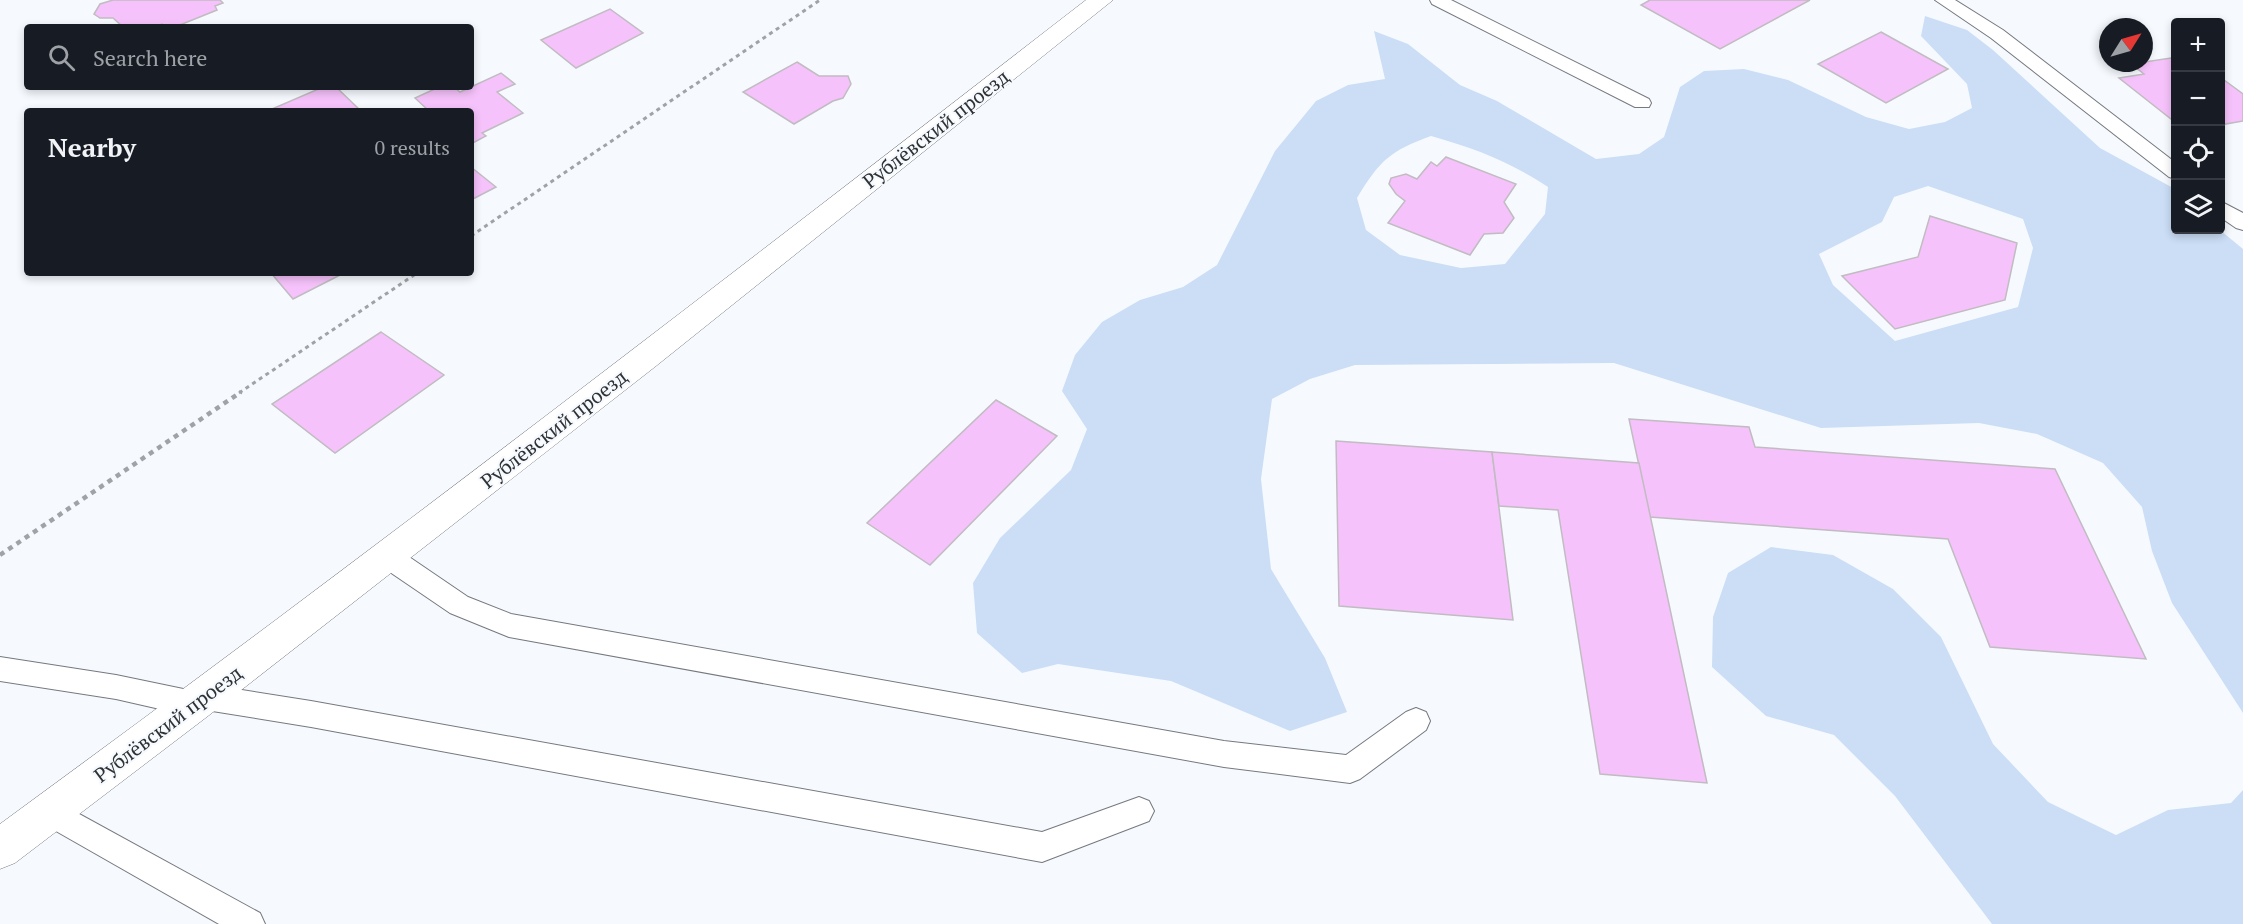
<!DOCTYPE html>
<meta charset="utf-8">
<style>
:root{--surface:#171b24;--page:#20242c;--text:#f1f3f6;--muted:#9ea1a6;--line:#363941}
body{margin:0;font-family:"PT Serif",serif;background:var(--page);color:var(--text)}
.controls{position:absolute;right:18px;top:18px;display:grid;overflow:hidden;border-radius:6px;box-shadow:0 3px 9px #0003}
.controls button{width:54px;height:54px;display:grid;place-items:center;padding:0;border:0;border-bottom:2px solid var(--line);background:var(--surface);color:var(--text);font:30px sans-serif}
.compass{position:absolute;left:2099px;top:18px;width:54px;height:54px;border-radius:50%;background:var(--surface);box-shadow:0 3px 9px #0003;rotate:53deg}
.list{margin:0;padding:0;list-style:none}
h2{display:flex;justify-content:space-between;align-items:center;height:78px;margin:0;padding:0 24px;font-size:26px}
h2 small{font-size:20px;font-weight:400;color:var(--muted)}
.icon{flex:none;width:33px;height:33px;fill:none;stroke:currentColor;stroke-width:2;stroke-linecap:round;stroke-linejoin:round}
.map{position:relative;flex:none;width:2243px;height:924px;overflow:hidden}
.search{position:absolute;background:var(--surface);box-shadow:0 3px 9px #0003;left:24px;top:24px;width:450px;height:66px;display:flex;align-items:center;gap:15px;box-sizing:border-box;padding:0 21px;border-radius:6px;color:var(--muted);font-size:22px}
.panel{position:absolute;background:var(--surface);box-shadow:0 3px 9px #0003;left:24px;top:108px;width:450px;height:168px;border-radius:6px}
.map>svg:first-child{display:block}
.green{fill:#cbdef6;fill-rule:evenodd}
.building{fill:#f6c2fb;stroke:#c1bcc1;stroke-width:1.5}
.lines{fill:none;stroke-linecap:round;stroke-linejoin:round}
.lane-casing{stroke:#75797e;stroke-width:2}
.secondary-casing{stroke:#75797e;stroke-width:1}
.path-far1{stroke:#a0a3a6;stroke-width:3;stroke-dasharray:4 4;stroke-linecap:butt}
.path{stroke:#a0a3a6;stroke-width:4.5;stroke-dasharray:5 5;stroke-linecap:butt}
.lane{fill:#fff;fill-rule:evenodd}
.secondary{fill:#fff;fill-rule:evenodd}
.labels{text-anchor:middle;stroke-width:4.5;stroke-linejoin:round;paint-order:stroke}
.street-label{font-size:20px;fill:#2f3133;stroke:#f6faff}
</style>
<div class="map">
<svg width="2243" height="924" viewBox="0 0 2243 924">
<rect width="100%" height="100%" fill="#f6faff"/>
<!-- green -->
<g class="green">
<path d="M 1925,16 L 1967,30 L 1993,50 L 2100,148 L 2175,189 L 2176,230 L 2220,230 L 2243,249 L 2243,713 L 2172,603 L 2152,551 L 2142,507 L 2103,463 L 2037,434 L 1979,423 L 1821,428 L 1614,363 L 1355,365 L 1310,379 L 1272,399 L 1261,479 L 1271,569 L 1325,658 L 1347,712 L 1290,731 L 1171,681 L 1058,664 L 1022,673 L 977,633 L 973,583 L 1000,538 L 1071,470 L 1087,429 L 1062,391 L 1075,355 L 1102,322 L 1140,300 L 1183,287 L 1217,265 L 1275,151 L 1316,101 L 1348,85 L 1385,79 L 1374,31 L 1408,44 L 1460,85 L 1497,101 L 1596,159 L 1639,154 L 1664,137 L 1680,87 L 1704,71 L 1744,69 L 1788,80 L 1866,117 L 1909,129 L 1945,122 L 1972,108 L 1967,84 L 1921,36 ZM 1431,136 C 1477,149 1508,161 1548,187 L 1545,214 L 1505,264 L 1461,268 L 1400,255 L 1366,230 L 1357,198 C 1380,160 1390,151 1431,136 ZM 1928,186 L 2023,219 L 2033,248 L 2018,307 L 1895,341 L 1833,285 L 1819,254 L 1882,222 L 1894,197 Z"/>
<polygon points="1771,547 1833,555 1893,589 1941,637 1993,744 2048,802 2116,835 2168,810 2231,803 2243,790 2243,924 1992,924 1895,796 1834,735 1766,716 1712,667 1713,617 1728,573"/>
</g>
<!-- building -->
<g class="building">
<polygon points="113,0 220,0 223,3 215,6 217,10 175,27 167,27 162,24 155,27 123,27 113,18 100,18 94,14 100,4"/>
<polygon points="1650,0 1810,0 1720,49 1641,5"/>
<polygon points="610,9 643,33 576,68 541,40"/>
<polygon points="1881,32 1948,69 1886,103 1818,64"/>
<polygon points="2171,58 2176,62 2176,123 2119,78 2144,74 2131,64"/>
<polygon points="797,62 819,76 848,76 851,84 843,98 833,101 794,124 743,92"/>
<polygon points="501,73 515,84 497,92 523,113 482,133 486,136 471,144 471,111 429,111 415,98 439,87 454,87 460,92"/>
<polygon points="2220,77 2243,94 2243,121 2220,125"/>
<polygon points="323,87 336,87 361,111 274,111 272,109"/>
<polygon points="1446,157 1516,184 1504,202 1514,218 1503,233 1484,234 1470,255 1388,223 1405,201 1396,194 1389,184 1391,178 1406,174 1417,179 1431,162 1437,166"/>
<polygon points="471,167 496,187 471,200"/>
<polygon points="1930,216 2017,243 2005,300 1895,329 1842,276 1918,257"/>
<polygon points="271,273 344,273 293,299"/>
<polygon points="381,332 444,375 335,453 272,404"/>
<polygon points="996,400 1057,436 930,565 867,523"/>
<polygon points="1629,419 1749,427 1755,447 2055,469 2146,659 1990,647 1948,539 1650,517"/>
<polygon points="1336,441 1492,452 1513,620 1339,606"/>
<polygon points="1492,452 1639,463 1707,783 1600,774 1558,510 1499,506"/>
</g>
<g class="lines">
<!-- lane casing -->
<g class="lane-casing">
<g id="lane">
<polygon points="1430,0 1451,0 1649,99 1651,103 1649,107 1635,107 1432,4"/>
<polygon points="1935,0 1955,0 2003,30 2176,163 2176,179 2169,177 1991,38"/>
<polygon points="2220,201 2243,213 2243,230 2236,228 2220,217"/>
<polygon points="387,545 396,548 468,597 511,614 1224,741 1346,755 1406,712 1416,708 1426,712 1430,721 1426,730 1360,779 1350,783 1224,767 509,637 450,613 378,564 374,556 378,548"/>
<polygon points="0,657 116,675 193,691 204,684 311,701 1042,832 1139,797 1149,801 1154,811 1149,821 1042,862 311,727 206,710 205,713 195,717 116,699 0,681"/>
<polygon points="50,798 260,913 265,924 219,924 40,822 35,812 40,802"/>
</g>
</g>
<!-- secondary casing -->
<g class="secondary-casing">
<path id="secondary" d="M 1086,0 L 1113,0 L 656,366 L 208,716 L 15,863 L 0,869 L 0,824 C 367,556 727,278 1086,0 Z"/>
</g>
<!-- path-far1 -->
<g class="path-far1">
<polyline points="471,236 820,0"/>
<polyline points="239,393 417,273"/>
</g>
<!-- path -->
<polyline class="path" points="0,555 241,392"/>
<!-- lane -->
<use href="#lane" class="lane"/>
<!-- secondary -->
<use href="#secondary" class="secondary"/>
</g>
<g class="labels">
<!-- street labels -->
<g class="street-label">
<text transform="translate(936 129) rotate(-38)" y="7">Рублёвский проезд</text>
<text transform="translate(554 429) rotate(-38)" y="7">Рублёвский проезд</text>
<text transform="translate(168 724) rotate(-37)" y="7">Рублёвский проезд</text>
</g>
</g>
</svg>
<div class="controls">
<button>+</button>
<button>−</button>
<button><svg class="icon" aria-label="locate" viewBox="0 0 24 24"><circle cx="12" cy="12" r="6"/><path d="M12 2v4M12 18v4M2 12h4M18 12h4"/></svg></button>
<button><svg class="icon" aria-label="layers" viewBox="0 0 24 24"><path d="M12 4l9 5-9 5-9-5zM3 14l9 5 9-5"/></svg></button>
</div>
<svg class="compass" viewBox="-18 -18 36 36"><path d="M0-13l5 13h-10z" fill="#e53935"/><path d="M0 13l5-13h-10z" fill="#9ea1a6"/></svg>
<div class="search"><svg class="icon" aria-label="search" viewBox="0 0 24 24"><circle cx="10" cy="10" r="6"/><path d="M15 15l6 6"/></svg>Search here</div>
<section class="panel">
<h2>Nearby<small>0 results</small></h2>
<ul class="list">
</ul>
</section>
</div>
